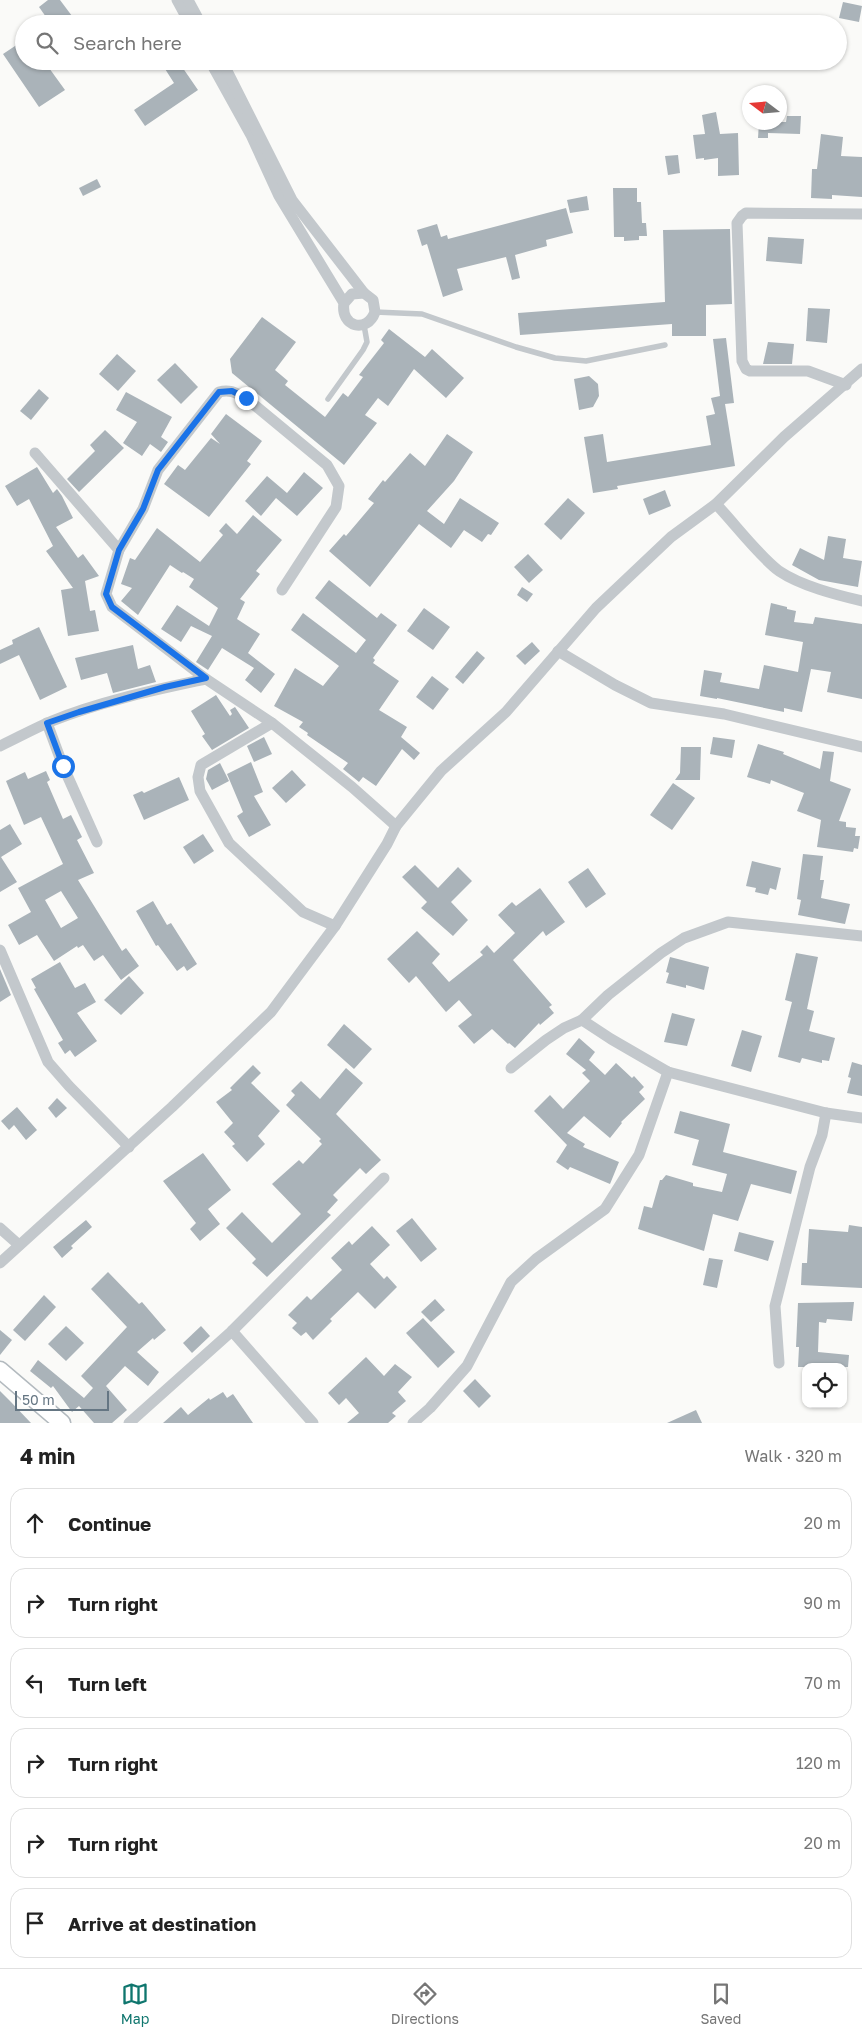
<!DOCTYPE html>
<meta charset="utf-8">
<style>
:root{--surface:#fff;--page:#f6f6f6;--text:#222;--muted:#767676;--line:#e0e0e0;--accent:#0f766e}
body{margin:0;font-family:"Golos Text",sans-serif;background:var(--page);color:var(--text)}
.controls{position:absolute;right:15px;bottom:15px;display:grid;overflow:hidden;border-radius:10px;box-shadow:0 1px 4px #0004}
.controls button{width:45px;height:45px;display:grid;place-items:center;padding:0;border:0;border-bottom:1px solid var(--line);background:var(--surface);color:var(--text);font:25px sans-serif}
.compass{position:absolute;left:742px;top:85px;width:45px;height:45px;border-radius:50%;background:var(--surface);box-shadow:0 1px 4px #0004;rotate:286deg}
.scale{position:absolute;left:15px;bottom:12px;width:94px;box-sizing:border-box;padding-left:5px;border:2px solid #657683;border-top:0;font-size:14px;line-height:18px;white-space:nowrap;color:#657683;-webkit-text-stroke:4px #fff;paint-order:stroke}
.stop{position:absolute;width:15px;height:15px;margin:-11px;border:4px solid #1a73e8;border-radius:50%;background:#fff}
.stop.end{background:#1a73e8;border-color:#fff;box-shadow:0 1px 5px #0008}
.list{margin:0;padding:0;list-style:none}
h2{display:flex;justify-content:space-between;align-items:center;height:65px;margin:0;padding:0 20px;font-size:21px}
h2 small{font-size:16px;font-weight:400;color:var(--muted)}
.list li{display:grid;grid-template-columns:32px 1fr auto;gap:15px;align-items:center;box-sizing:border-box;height:70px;margin:0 10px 10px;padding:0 10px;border:1px solid var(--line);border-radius:15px}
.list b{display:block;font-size:19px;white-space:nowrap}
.list em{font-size:16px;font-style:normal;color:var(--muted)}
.icon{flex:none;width:28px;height:28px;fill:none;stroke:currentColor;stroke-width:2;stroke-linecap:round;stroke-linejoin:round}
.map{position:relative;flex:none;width:862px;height:1423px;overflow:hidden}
.search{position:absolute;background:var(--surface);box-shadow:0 1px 4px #0004;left:15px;right:15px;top:15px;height:55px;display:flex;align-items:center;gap:12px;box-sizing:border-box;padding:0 18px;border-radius:28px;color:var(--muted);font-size:19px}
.sheet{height:545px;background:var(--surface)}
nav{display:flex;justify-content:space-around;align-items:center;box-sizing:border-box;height:70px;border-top:1px solid var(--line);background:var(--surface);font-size:14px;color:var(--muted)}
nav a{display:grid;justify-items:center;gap:2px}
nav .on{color:var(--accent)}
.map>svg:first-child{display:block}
.building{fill:#aab3b9;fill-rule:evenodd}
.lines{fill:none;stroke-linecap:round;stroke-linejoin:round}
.secondary-casing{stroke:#b3babf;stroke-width:19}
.lane{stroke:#c3c8cc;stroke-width:5.5}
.street{stroke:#c3c8cc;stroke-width:11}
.secondary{stroke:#fff;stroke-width:16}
.route{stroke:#1a73e8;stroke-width:6}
</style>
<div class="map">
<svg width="862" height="1423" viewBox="0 0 862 1423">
<rect width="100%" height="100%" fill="#fafaf8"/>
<!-- building -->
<g class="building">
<polygon points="48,0 60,0 78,24 51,24 39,7"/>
<polygon points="843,2 862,6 859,22 839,18"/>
<polygon points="24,40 24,61 44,61 65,90 39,107 3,54"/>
<polygon points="160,61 178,61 198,90 145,126 134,110 174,83"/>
<polygon points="716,112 720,134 738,133 739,175 718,176 718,158 704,160 704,158 696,159 693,135 705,134 702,115"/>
<polygon points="787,116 801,116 800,134 768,133 768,138 758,138 759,122 786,122"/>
<polygon points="821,134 843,137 841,156 862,157 862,197 832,195 832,199 811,198 812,169 817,169"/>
<polygon points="678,155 680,173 668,175 665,156"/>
<polygon points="97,179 101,187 83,196 79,188"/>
<polygon points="613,188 637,188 637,202 641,202 642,223 646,223 647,236 639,236 639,240 624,241 624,237 614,237"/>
<polygon points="587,196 589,210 570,213 567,200"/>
<polygon points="566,208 573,233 546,240 547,246 515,255 520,278 512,280 506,257 457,269 463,290 443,297 427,244 422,246 417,230 437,224 441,237 447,235 448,239"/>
<polygon points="730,229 732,304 706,305 706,336 672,336 672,324 520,335 518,313 665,302 663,230"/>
<polygon points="768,237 804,239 802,264 766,261"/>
<polygon points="808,308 830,309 827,343 806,341"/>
<polygon points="262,317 296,342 275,370 288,381 285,385 325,417 343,393 348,397 363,377 359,375 384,343 381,340 389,329 425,357 432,349 464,378 446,398 414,369 388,406 378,398 365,415 377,423 344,465 232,373 230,359"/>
<polygon points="726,338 734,403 725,404 735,466 617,486 618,489 593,493 584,437 603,434 607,462 711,445 706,416 715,414 711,398 720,396 713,339"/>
<polygon points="768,342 794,344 792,364 763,364"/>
<polygon points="117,354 136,371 118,391 99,374"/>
<polygon points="175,363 198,387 181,404 157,380"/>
<polygon points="589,376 598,384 599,396 593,407 579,410 574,379"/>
<polygon points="39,389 49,398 31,420 20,411"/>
<polygon points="126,392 172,417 161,437 168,442 161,452 150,444 142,456 123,443 137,422 116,410"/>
<polygon points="226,414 262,441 247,461 251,464 209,517 164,484 178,465 185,470 211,438 220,444 211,434"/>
<polygon points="105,430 124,448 79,492 67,479 95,451 90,445"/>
<polygon points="447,434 473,452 454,481 427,511 444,524 460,498 499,523 491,535 488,534 482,542 464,530 451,548 419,524 370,587 329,551 344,534 346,536 374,503 368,499 383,480 385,482 410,453 425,466"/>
<polygon points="37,467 53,493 57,489 62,496 73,518 56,527 78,558 83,554 99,576 85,581 90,611 95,610 99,631 68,636 61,590 73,588 46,551 53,546 29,499 17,506 5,486"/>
<polygon points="304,472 323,488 297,516 276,498 261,516 245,501 267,476 287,493"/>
<polygon points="665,490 671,506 649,515 643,499"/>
<polygon points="568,498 585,513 561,540 544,524"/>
<polygon points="253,515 282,540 256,571 260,574 240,599 245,602 237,619 260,634 248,653 275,674 261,693 245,680 254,668 222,648 208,670 196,662 212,636 191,626 181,642 161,629 177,605 209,626 218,608 189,587 194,579 183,572 182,573 170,565 138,615 121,601 132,588 121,584 130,558 135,560 157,528 200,562 223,535 219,531 226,523 237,534"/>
<polygon points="828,536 846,539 843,558 862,561 858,587 819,580 792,565 800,548 824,560"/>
<polygon points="528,554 543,570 529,583 514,567"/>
<polygon points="329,580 377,618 381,613 397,625 373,658 375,660 373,663 399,681 379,710 407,727 401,737 420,753 414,760 402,749 376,786 363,777 359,782 343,769 348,763 307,735 308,733 299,727 303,722 274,706 295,668 323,686 339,666 291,630 303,613 356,653 366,640 315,598"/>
<polygon points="522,587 533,594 527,602 517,595"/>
<polygon points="771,603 787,607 787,609 796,611 794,622 813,624 815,617 862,624 862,699 827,692 831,672 811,669 802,712 784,708 784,712 717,698 717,699 700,696 704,670 722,673 720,682 759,689 764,665 798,672 803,642 765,635"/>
<polygon points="424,608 450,627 433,650 407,631"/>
<polygon points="39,627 67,687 40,700 19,655 0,664 0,650 13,644 12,640"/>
<polygon points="532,642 540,651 525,665 516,656"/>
<polygon points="133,645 138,669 150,665 156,682 113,693 107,673 81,680 75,658"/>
<polygon points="477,651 485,658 463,684 455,677"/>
<polygon points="432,676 449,689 433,710 416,697"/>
<polygon points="216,695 230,716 232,714 230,710 235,707 249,728 212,750 202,736 205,734 191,711"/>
<polygon points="264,737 272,754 254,762 247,746"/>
<polygon points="713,737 735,740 732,758 710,754"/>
<polygon points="758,744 784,752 783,754 820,769 823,751 834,752 830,781 851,789 839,821 846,822 846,827 856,828 855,836 860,836 858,849 854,848 853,852 817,847 821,820 797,811 804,793 771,780 770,784 747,777"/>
<polygon points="681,747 701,747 700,780 675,780 680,773"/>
<polygon points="251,762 263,792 254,796 271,825 249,837 237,816 243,812 227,774"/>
<polygon points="220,763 229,781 212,790 206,779 208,770"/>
<polygon points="292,770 306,785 286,803 272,788"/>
<path d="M 46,771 L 50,780 L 47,782 L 63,819 L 71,815 L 82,837 L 77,840 L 94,873 L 78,880 L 122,951 L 126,948 L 139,966 L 121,980 L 103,955 L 94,961 L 83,945 L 78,948 L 77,946 L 54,961 L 37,935 L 19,945 L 8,925 L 31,912 L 18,888 L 63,864 L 41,817 L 24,825 L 6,781 L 25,772 L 28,779 ZM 61,891 L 78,918 L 61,928 L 45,900 Z"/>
<polygon points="179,777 189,800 144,820 133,795 142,791 144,793"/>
<polygon points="673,783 695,798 672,830 650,815"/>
<polygon points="10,824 22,844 1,857 17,882 0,892 0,830"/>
<polygon points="203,834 214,851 194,864 183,847"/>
<polygon points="803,854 823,856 820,880 824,880 821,898 850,904 845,924 798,915 801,900 797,899"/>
<polygon points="752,861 781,868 776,890 770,888 768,895 755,892 756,888 746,886"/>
<polygon points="415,865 438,888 458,867 472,881 451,902 468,920 453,936 421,908 427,902 402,877"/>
<polygon points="588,868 606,894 586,908 568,882"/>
<polygon points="540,888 565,922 546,936 543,931 513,960 552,1005 549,1007 554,1013 540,1025 539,1023 515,1048 509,1043 508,1044 492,1029 474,1044 458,1026 472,1015 459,1000 446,1012 416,976 409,983 387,959 417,931 440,954 432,963 449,982 483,955 480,952 487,945 494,953 515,933 498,915 512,902 516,906"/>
<polygon points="153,901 167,925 171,923 197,964 187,971 184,966 177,971 158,945 156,946 136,911"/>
<polygon points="796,953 818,957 807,1009 814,1011 809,1031 835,1038 829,1061 822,1060 822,1063 802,1058 800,1063 778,1057 792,1002 785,1000"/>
<polygon points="670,957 709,967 704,990 686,985 686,988 666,983 669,973 666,972"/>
<polygon points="60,962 75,988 85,983 96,1002 77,1013 97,1041 75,1057 70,1050 65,1054 58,1043 63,1040 34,989 36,988 31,979"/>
<polygon points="0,969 11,995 0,1002"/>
<polygon points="129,976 144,993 121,1015 104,1000"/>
<polygon points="672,1013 695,1019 687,1046 664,1042"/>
<polygon points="344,1024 372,1049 354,1069 327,1045"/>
<polygon points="742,1030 762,1036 751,1072 731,1066"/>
<polygon points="579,1038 595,1052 589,1060 605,1075 616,1063 632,1078 634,1076 644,1087 639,1092 645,1099 621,1122 622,1123 610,1138 584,1116 567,1133 585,1144 583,1147 619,1162 610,1184 570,1167 568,1170 556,1162 567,1145 534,1111 550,1095 563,1109 590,1081 582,1073 586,1070 566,1054"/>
<polygon points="852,1062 862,1065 862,1096 847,1093 851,1078 848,1077"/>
<polygon points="253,1065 261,1073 251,1083 280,1111 258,1136 265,1144 247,1162 232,1146 235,1144 224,1132 233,1123 216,1102 232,1090 230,1088"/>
<polygon points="346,1068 363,1083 336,1114 381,1160 366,1174 360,1168 333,1195 338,1200 327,1212 331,1215 267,1277 252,1263 256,1259 226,1228 242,1212 272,1243 301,1214 272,1184 299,1160 303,1164 322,1144 319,1141 321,1139 286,1105 295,1095 291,1091 301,1081 320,1099"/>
<polygon points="57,1098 67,1108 56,1118 48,1108"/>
<polygon points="17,1107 37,1130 26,1140 14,1125 9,1130 1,1121"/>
<polygon points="680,1111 730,1124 723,1152 797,1171 791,1194 751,1184 738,1221 713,1214 704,1251 638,1229 644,1206 652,1208 660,1180 662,1180 666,1175 693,1183 693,1186 722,1192 727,1174 692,1165 699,1140 674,1133"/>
<polygon points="203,1153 231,1190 208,1209 220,1224 200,1241 190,1229 196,1223 163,1181"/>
<polygon points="412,1218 437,1249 421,1262 396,1231"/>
<polygon points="86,1220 92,1227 71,1246 73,1248 62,1258 53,1247"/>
<polygon points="849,1225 862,1227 862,1288 801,1285 802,1263 807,1263 809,1229 848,1232"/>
<polygon points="372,1226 390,1245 370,1264 384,1279 387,1276 397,1287 375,1309 358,1292 330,1319 332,1321 313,1340 306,1332 301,1336 292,1328 297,1323 288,1315 307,1296 311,1300 342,1270 331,1258 349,1241 352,1245"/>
<polygon points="739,1232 774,1241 768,1261 734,1251"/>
<polygon points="709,1258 723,1260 717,1288 703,1285"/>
<polygon points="108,1272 139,1304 142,1302 166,1330 154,1340 153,1338 137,1352 159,1372 148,1386 125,1366 106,1386 127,1410 112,1423 94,1423 79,1406 72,1412 53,1386 51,1388 30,1371 38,1360 84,1398 93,1388 81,1376 127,1327 91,1289"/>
<polygon points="44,1295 56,1307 25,1341 13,1330"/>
<polygon points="435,1299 445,1310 431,1322 421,1312"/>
<polygon points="854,1302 852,1321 827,1319 826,1323 819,1322 818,1352 849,1355 848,1367 798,1367 799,1347 796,1347 798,1303"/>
<polygon points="423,1318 455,1352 438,1368 406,1333"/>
<polygon points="66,1326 84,1343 66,1361 48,1344"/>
<polygon points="201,1326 210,1336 192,1353 183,1343"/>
<polygon points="0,1330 12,1340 0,1355"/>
<polygon points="366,1357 384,1376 395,1364 412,1377 398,1392 406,1401 392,1413 396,1416 388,1423 347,1423 359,1413 346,1398 339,1405 328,1393"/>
<polygon points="475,1379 491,1396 479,1408 463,1391"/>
<polygon points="0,1391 10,1401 31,1423 0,1423"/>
<polygon points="223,1392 227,1398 233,1394 253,1423 163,1423 181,1407 188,1415 209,1398 210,1400"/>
<polygon points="696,1410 702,1423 667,1423"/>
</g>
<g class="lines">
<!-- secondary casing -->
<g class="secondary-casing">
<polyline id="secondary" points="0,1370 62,1423"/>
</g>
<!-- lane -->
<g class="lane">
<polyline points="375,312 422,314 516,347 555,358 586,361 665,345"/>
<polyline points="328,399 363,350 367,342 364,325"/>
</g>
<!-- street -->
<g class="street">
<polyline points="177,0 190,24"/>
<polyline points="188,0 201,24"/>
<path d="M 210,61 L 251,135 L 279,196 L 344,303 C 340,327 367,334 375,312 L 373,300 L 364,293 L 352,294 L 344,303"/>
<polyline points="222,61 292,200 364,293"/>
<polyline points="846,385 808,371 750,371 746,369 742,361 737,223 742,216 746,213 862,214"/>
<polyline points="35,453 119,550"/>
<path d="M 716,504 C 735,524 758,555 779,571 C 801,586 837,595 862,601"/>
<path d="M 282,590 L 336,507 L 339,486 L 327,465 L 246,398 C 236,393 230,389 219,392 L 158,470 L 143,509 L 119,550 L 106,594 L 112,607 L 206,679 L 272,723 L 352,787 L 396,826"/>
<polyline points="558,651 615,685 651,703 724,714 862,747"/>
<polyline points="47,723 63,766 97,842"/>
<polyline points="272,723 201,765 198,777 200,791 229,843 303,912 335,926"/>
<path d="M 0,746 C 17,738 35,728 52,721 C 101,701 155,690 206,679"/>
<polyline points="0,950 48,1062 69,1086 129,1147"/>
<polyline points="582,1020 611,1039 668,1072 826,1113 862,1118"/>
<polyline points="511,1068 546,1040 564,1028 582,1020 608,995 661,953 684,938 728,922 862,936"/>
<polyline points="0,1228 19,1245"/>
<polyline points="0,1263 172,1107 271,1012 335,926 387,844 396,826 441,771 506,712 596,608 671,537 716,504 784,437 862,369"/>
<polyline points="232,1331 313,1423"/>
<polyline points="779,1363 775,1306 810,1167 822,1135 826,1113"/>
<polyline points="129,1423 232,1331 384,1178"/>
<polyline points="413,1423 430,1408 467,1366 511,1282 536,1259 605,1209 639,1155 668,1072"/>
</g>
<!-- secondary -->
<use href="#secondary" class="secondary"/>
</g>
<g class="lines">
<!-- route -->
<polyline class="route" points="63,766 47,723 79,712 165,687 206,678 112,607 106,594 119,550 143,509 158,470 219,392 232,391 246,398"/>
</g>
</svg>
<div class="controls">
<button><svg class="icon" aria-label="locate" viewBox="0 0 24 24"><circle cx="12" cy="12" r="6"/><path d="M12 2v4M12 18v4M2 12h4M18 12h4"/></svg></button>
</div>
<svg class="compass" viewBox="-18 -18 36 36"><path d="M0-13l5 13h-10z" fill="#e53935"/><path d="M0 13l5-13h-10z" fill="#767676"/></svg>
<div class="scale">50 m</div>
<div class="stop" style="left:63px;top:766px"></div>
<div class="stop end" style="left:246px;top:398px"></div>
<div class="search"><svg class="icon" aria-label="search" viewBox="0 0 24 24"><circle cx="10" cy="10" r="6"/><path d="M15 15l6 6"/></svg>Search here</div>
</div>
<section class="sheet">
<h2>4 min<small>Walk · 320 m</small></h2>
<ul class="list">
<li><svg class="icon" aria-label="ahead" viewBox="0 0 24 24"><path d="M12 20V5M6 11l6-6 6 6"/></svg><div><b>Continue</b></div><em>20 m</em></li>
<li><svg class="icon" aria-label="right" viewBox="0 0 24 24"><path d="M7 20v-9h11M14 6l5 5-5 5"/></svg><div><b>Turn right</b></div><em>90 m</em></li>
<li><svg class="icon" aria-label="left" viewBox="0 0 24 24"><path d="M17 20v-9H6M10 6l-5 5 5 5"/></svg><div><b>Turn left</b></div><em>70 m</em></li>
<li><svg class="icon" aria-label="right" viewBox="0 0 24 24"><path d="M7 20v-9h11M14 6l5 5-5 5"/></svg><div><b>Turn right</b></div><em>120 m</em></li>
<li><svg class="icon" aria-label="right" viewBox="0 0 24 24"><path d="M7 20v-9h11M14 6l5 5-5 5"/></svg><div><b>Turn right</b></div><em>20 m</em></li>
<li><svg class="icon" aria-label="arrive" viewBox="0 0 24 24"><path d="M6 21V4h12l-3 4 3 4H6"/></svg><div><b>Arrive at destination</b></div></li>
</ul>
</section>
<nav>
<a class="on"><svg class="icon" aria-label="map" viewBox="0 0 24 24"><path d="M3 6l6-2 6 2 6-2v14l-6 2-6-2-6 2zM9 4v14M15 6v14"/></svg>Map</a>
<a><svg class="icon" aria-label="directions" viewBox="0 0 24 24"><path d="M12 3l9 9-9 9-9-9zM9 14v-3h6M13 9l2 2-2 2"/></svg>Directions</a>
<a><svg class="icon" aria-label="saved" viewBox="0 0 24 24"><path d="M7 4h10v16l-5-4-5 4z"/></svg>Saved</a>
</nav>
